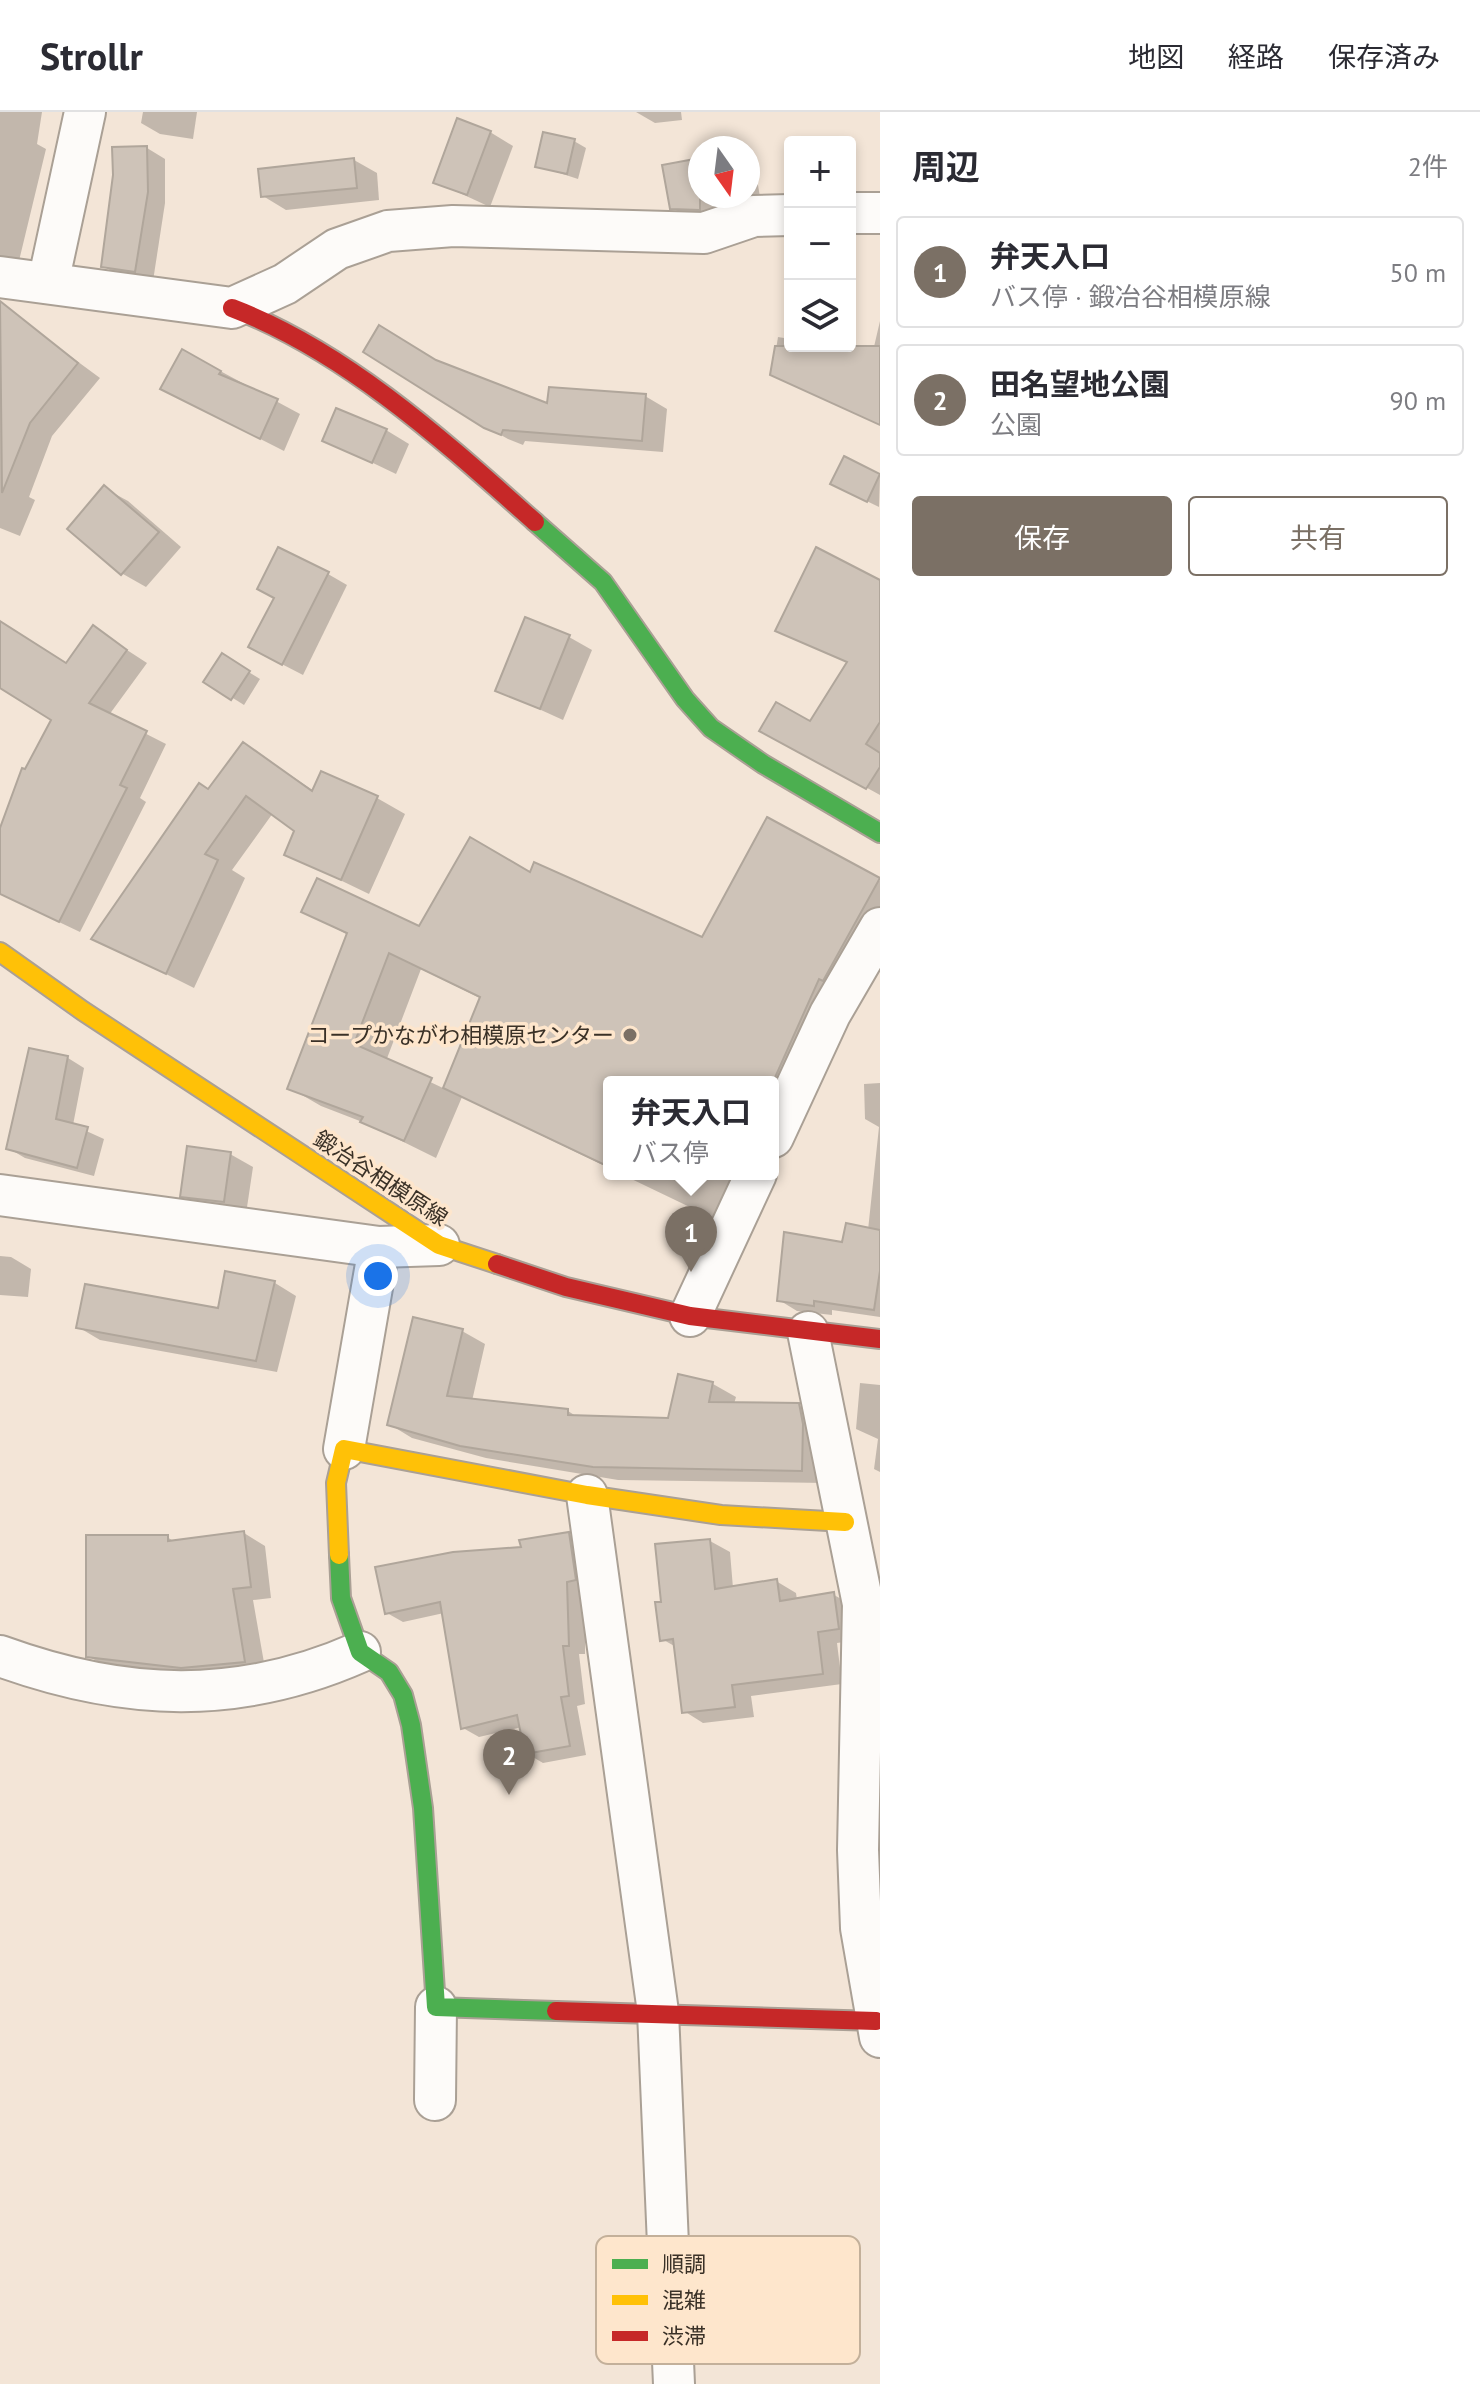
<!DOCTYPE html>
<html lang="ja">
<meta charset="utf-8">
<style>
:root{--surface:#fff;--page:#f7f7f7;--text:#2b2b33;--muted:#7c7c81;--line:#e1e1e2;--accent:#7b7065}
body{margin:0;font-family:"PT Sans","Noto Sans JP",sans-serif;background:var(--page);color:var(--text)}
.controls{position:absolute;right:24px;top:24px;display:grid;overflow:hidden;border-radius:8px;box-shadow:0 4px 12px #0003}
.controls button{width:72px;height:72px;display:grid;place-items:center;padding:0;border:0;border-bottom:2px solid var(--line);background:var(--surface);color:var(--text);font:40px sans-serif}
.compass{position:absolute;left:688px;top:24px;width:72px;height:72px;border-radius:50%;background:var(--surface);box-shadow:0 4px 12px #0003;rotate:166deg}
.you{position:absolute;left:378px;top:1164px;width:28px;height:28px;margin:-20px;border:6px solid #fff;border-radius:50%;background:#1a73e8;box-shadow:0 0 0 12px #1a73e833}
.badge{display:grid;place-items:center;width:52px;height:52px;border-radius:50%;background:var(--accent);color:#fff;font-size:26px;font-weight:700}
.pin{position:absolute;translate:-50% -66px;filter:drop-shadow(0 2px 4px #0008)}
.pin::after{content:'';position:absolute;top:42px;width:28px;height:24px;background:inherit;clip-path:polygon(0 0,100% 0,50% 100%)}
.popup{position:absolute;left:603px;top:964px;width:176px;height:104px;box-sizing:border-box;display:grid;place-content:center;border-radius:8px;background:var(--surface);filter:drop-shadow(0 2px 6px #0005);font-size:26px;white-space:nowrap;color:var(--muted)}
.popup b{font-size:30px;color:var(--text)}
.popup::after{content:'';position:absolute;left:50%;top:100%;margin-left:-16px;border:16px solid transparent;border-top-color:var(--surface)}
.list{margin:0;padding:0;list-style:none}
h2{display:flex;justify-content:space-between;align-items:center;height:104px;margin:0;padding:0 32px;font-size:34px}
h2 small{font-size:26px;font-weight:400;color:var(--muted)}
.list li{display:grid;grid-template-columns:52px 1fr auto;gap:24px;align-items:center;box-sizing:border-box;height:112px;margin:0 16px 16px;padding:0 16px;border:2px solid var(--line);border-radius:8px}
.list b{display:block;font-size:30px;white-space:nowrap}
.list p{margin:0;font-size:26px;white-space:nowrap;color:var(--muted)}
.list em{font-size:26px;font-style:normal;color:var(--muted)}
.actions{display:flex;gap:16px;padding:24px 32px}
.actions a{flex:1;padding:18px 0;border:2px solid var(--accent);border-radius:8px;text-align:center;font-size:28px;color:var(--accent)}
.actions .main{background:var(--accent);color:#fff}
.icon{flex:none;width:44px;height:44px;fill:none;stroke:currentColor;stroke-width:2;stroke-linecap:round;stroke-linejoin:round}
.map{position:relative;flex:none;width:880px;height:2272px;overflow:hidden}
header{display:flex;align-items:center;gap:48px;box-sizing:border-box;height:112px;padding:0 40px;background:var(--surface);border-bottom:2px solid var(--line)}
header strong{font-size:38px}
nav{display:flex;gap:44px;margin-inline-start:auto;font-size:28px}
main{display:flex}
aside{flex:1;background:var(--surface)}
.map>svg:first-child{display:block}
.shadow{fill:#0003;fill-rule:evenodd}
.building{fill:#cec3b8;stroke:#b0a69b;stroke-width:2}
.lines{fill:none;stroke-linecap:round;stroke-linejoin:round}
.street-casing{stroke:#aaa095;stroke-width:44}
.fast-casing{stroke:#aaa095;stroke-width:22}
.slow-casing{stroke:#aaa095;stroke-width:22}
.jam-casing{stroke:#aaa095;stroke-width:22}
.street{stroke:#fdfbf9;stroke-width:40}
.fast{stroke:#4caf50;stroke-width:18}
.slow{stroke:#ffc107;stroke-width:18}
.jam{stroke:#c62828;stroke-width:18}
.poi-dot{fill:#7b7065;stroke:#fee6cc;stroke-width:3}
.labels{text-anchor:middle;stroke-width:7;stroke-linejoin:round;paint-order:stroke}
.poi-label{font-size:22px;fill:#3a3127;stroke:#fee6cc;text-anchor:end}
.street-label{font-size:22px;fill:#3a3127;stroke:#fee6cc}
.key{fill:#fee6cc;stroke:#c3b09a;stroke-width:2}
.key-label{font-size:22px;fill:#3a3127}
</style>
<header>
<strong>Strollr</strong>
<nav><a>地図</a><a>経路</a><a>保存済み</a></nav>
</header>
<main>
<div class="map">
<svg width="880" height="2272" viewBox="0 0 880 2272">
<rect width="100%" height="100%" fill="#f3e5d7"/>
<!-- shadow -->
<g class="shadow">
<polygon points="0,0 42,0 37,32 46,37 18,153 0,151"/>
<polygon points="143,0 197,0 193,27 160,22 141,11"/>
<polygon points="636,0 681,0 682,8 655,11"/>
<polygon points="490,20 513,34 490,95 436,70"/>
<polygon points="574,29 586,36 578,67 538,54"/>
<polygon points="147,36 165,47 165,91 153,169 122,165 103,154 115,63"/>
<polygon points="354,48 377,61 379,88 286,98 263,84"/>
<polygon points="700,48 700,84 748,84 748,52 755,55 762,97 696,109 672,96"/>
<polygon points="880,209 880,313 772,262 778,225 790,227 790,234 837,234 873,239"/>
<polygon points="28,213 100,266 52,324 29,385 35,388 20,424 0,416 0,249"/>
<polygon points="183,239 300,302 284,339 185,289"/>
<polygon points="437,250 549,294 645,284 667,297 663,340 525,329 523,333 508,327 485,314"/>
<polygon points="386,318 409,332 396,362 325,328"/>
<polygon points="845,347 880,364 879,395 844,378"/>
<polygon points="104,376 128,389 181,435 146,475 123,462 69,417"/>
<polygon points="328,462 347,473 303,563 270,546 276,486"/>
<polygon points="880,470 880,683 762,618 811,611 849,551 792,526"/>
<polygon points="0,511 67,553 93,516 147,551 109,603 166,632 140,686 146,690 80,820 0,782 0,722 26,659 54,608 0,574"/>
<polygon points="569,525 592,538 563,608 497,578"/>
<polygon points="222,544 260,567 244,593 206,569"/>
<polygon points="244,632 314,679 377,686 405,702 369,782 286,742 297,718 273,701 232,758 245,766 194,876 94,826"/>
<path d="M 768,708 L 880,769 L 880,842 L 783,1034 L 775,1061 L 723,1111 L 621,1062 L 773,1062 L 773,970 L 609,970 L 609,1056 L 462,985 L 436,1046 L 365,1011 L 321,994 L 290,976 L 348,823 L 304,799 L 419,816 L 531,763 L 702,828 ZM 421,857 L 482,887 L 445,977 L 386,949 Z"/>
<polygon points="68,946 84,956 73,1013 104,1027 94,1064 25,1046 8,1036"/>
<polygon points="880,971 880,1205 832,1198 832,1203 797,1199 779,1188 844,1132 868,1118 879,1015 865,1007 864,972"/>
<polygon points="230,1042 253,1055 246,1102 206,1097 182,1083"/>
<polygon points="0,1144 11,1145 31,1157 28,1185 0,1183"/>
<polygon points="227,1162 275,1171 296,1184 277,1260 100,1228 78,1215 220,1198"/>
<polygon points="462,1219 485,1232 472,1289 568,1299 579,1306 669,1308 679,1264 713,1272 736,1285 734,1292 798,1293 822,1306 825,1371 618,1368 486,1346 412,1326 389,1312"/>
<polygon points="860,1271 880,1273 880,1360 874,1357 878,1327 856,1317"/>
<polygon points="244,1421 265,1434 271,1486 253,1488 266,1562 203,1567 109,1556 88,1544 167,1425 175,1430"/>
<polygon points="568,1422 585,1431 585,1542 579,1542 585,1592 577,1594 586,1643 543,1651 526,1641 522,1615 479,1625 463,1616 444,1501 403,1510 387,1501 523,1437"/>
<polygon points="710,1429 730,1440 733,1476 776,1469 796,1481 797,1488 834,1483 854,1494 858,1528 837,1531 842,1572 751,1584 754,1605 703,1611 684,1599 676,1535 662,1527 663,1491"/>
</g>
<!-- building -->
<g class="building">
<polygon points="457,6 491,19 467,83 433,71"/>
<polygon points="543,20 575,27 567,62 535,55"/>
<polygon points="147,34 148,80 135,160 101,155 113,63 112,35"/>
<polygon points="354,46 357,76 261,85 258,57"/>
<polygon points="700,46 700,98 670,97 662,53"/>
<polygon points="0,189 78,251 30,311 2,381"/>
<polygon points="379,213 436,248 547,291 549,275 646,282 642,329 503,318 501,323 484,316 363,240"/>
<polygon points="775,234 880,234 880,313 770,263"/>
<polygon points="182,237 221,259 219,262 278,287 260,327 160,277"/>
<polygon points="336,296 387,317 372,351 322,329"/>
<polygon points="844,344 880,362 867,390 830,372"/>
<polygon points="104,373 159,420 121,463 67,417"/>
<polygon points="278,435 329,460 282,553 248,535 274,486 257,477"/>
<polygon points="816,435 880,468 880,610 866,632 880,641 880,655 866,677 759,619 776,590 810,609 847,550 775,519"/>
<polygon points="525,505 570,523 540,597 495,579"/>
<polygon points="0,509 66,551 93,513 127,538 89,591 147,619 120,673 127,676 59,810 0,782 0,716 22,656 25,657 51,608 0,576"/>
<polygon points="222,541 250,559 231,588 203,570"/>
<polygon points="243,630 312,679 321,659 378,684 341,768 284,743 294,719 246,684 205,742 218,748 166,862 91,827 199,671 208,677"/>
<polygon points="767,705 880,766 823,869 819,867 773,970 609,970 609,1055 443,976 480,885 389,841 354,932 432,966 404,1029 360,1010 363,1005 287,977 347,821 301,800 317,766 419,814 470,725 530,760 534,750 702,825"/>
<polygon points="29,936 68,944 56,1007 88,1015 77,1056 6,1037"/>
<polygon points="187,1034 231,1040 224,1090 180,1085"/>
<polygon points="846,1111 880,1118 880,1159 874,1198 814,1189 814,1194 777,1189 784,1120 842,1130"/>
<polygon points="225,1159 275,1169 256,1249 76,1216 85,1172 218,1196"/>
<polygon points="413,1205 463,1217 447,1284 568,1297 568,1303 668,1306 678,1262 713,1270 709,1290 799,1291 803,1312 802,1359 593,1355 460,1334 387,1313"/>
<polygon points="244,1419 251,1475 233,1477 245,1550 181,1556 86,1545 86,1423 168,1423 168,1429"/>
<polygon points="569,1420 576,1468 567,1470 569,1534 563,1534 569,1584 561,1585 570,1634 525,1642 517,1603 461,1617 440,1490 385,1502 375,1455 453,1440 521,1435 519,1428"/>
<polygon points="710,1427 715,1477 777,1467 780,1489 834,1480 839,1517 818,1520 823,1562 732,1573 735,1595 682,1601 673,1527 660,1529 655,1490 661,1490 655,1432"/>
</g>
<g class="lines">
<!-- street casing -->
<g class="street-casing">
<g id="street">
<polyline points="850,101 880,101"/>
<polyline points="0,165 232,196 285,172 337,137 388,119 453,114 704,121 754,104 790,103"/>
<polyline points="48,171 85,0"/>
<polyline points="773,1025 830,902 880,816"/>
<polyline points="0,1083 379,1135 439,1133"/>
<polyline points="690,1204 756,1062"/>
<polyline points="808,1220 863,1492 858,1738 861,1816 880,1925"/>
<polyline points="344,1337 379,1135"/>
<polyline points="587,1383 658,1900 674,2272"/>
<path d="M 0,1544 C 124,1589 238,1594 360,1540"/>
<polyline points="435,1988 436,1895"/>
</g>
</g>
<!-- fast casing -->
<g class="fast-casing">
<g id="fast">
<polyline points="535,410 603,470 685,587 711,616 763,652 880,721"/>
<polyline points="339,1443 341,1486 360,1540 389,1560 403,1583 411,1613 423,1696 436,1895 556,1899"/>
</g>
</g>
<!-- slow casing -->
<g class="slow-casing">
<g id="slow">
<polyline points="0,840 83,899 439,1133 497,1152"/>
<polyline points="339,1443 336,1371 344,1337 587,1383 721,1403 845,1410"/>
</g>
</g>
<!-- jam casing -->
<g class="jam-casing">
<g id="jam">
<path d="M 232,196 C 347,240 444,329 535,410"/>
<polyline points="497,1152 566,1175 690,1204 880,1227"/>
<polyline points="556,1899 876,1909"/>
</g>
</g>
<!-- street -->
<use href="#street" class="street"/>
<!-- fast -->
<use href="#fast" class="fast"/>
<!-- slow -->
<use href="#slow" class="slow"/>
<!-- jam -->
<use href="#jam" class="jam"/>
</g>
<!-- markers -->
<circle class="poi-dot" cx="630" cy="923" r="8"/>
<g class="labels">
<!-- poi labels -->
<g class="poi-label">
<text x="614" y="931">コープかながわ相模原センター</text>
</g>
<!-- street labels -->
<g class="street-label">
<text transform="translate(381 1066) rotate(33)" y="8">鍛冶谷相模原線</text>
</g>
</g>
<!-- legend -->
<rect x="596" y="2124" width="264" height="128" rx="12" class="key"/>
<rect x="612" y="2147" width="36" height="10" fill="#4caf50"/>
<rect x="612" y="2183" width="36" height="10" fill="#ffc107"/>
<rect x="612" y="2219" width="36" height="10" fill="#c62828"/>
<g class="key-label">
<text x="662" y="2160">順調</text>
<text x="662" y="2196">混雑</text>
<text x="662" y="2232">渋滞</text>
</g>
</svg>
<div class="controls">
<button>+</button>
<button>−</button>
<button><svg class="icon" aria-label="layers" viewBox="0 0 24 24"><path d="M12 4l9 5-9 5-9-5zM3 14l9 5 9-5"/></svg></button>
</div>
<svg class="compass" viewBox="-18 -18 36 36"><path d="M0-13l5 13h-10z" fill="#e53935"/><path d="M0 13l5-13h-10z" fill="#7c7c81"/></svg>
<div class="you"></div>
<div class="pin badge" style="left:691px;top:1160px">1</div>
<div class="popup"><b>弁天入口</b>バス停</div>
<div class="pin badge" style="left:509px;top:1683px">2</div>
</div>
<aside>
<h2>周辺<small>2件</small></h2>
<ul class="list">
<li><span class="badge">1</span><div><b>弁天入口</b><p>バス停 · 鍛冶谷相模原線</p></div><em>50 m</em></li>
<li><span class="badge">2</span><div><b>田名望地公園</b><p>公園</p></div><em>90 m</em></li>
</ul>
<div class="actions"><a class="main">保存</a><a>共有</a></div>
</aside>
</main>
